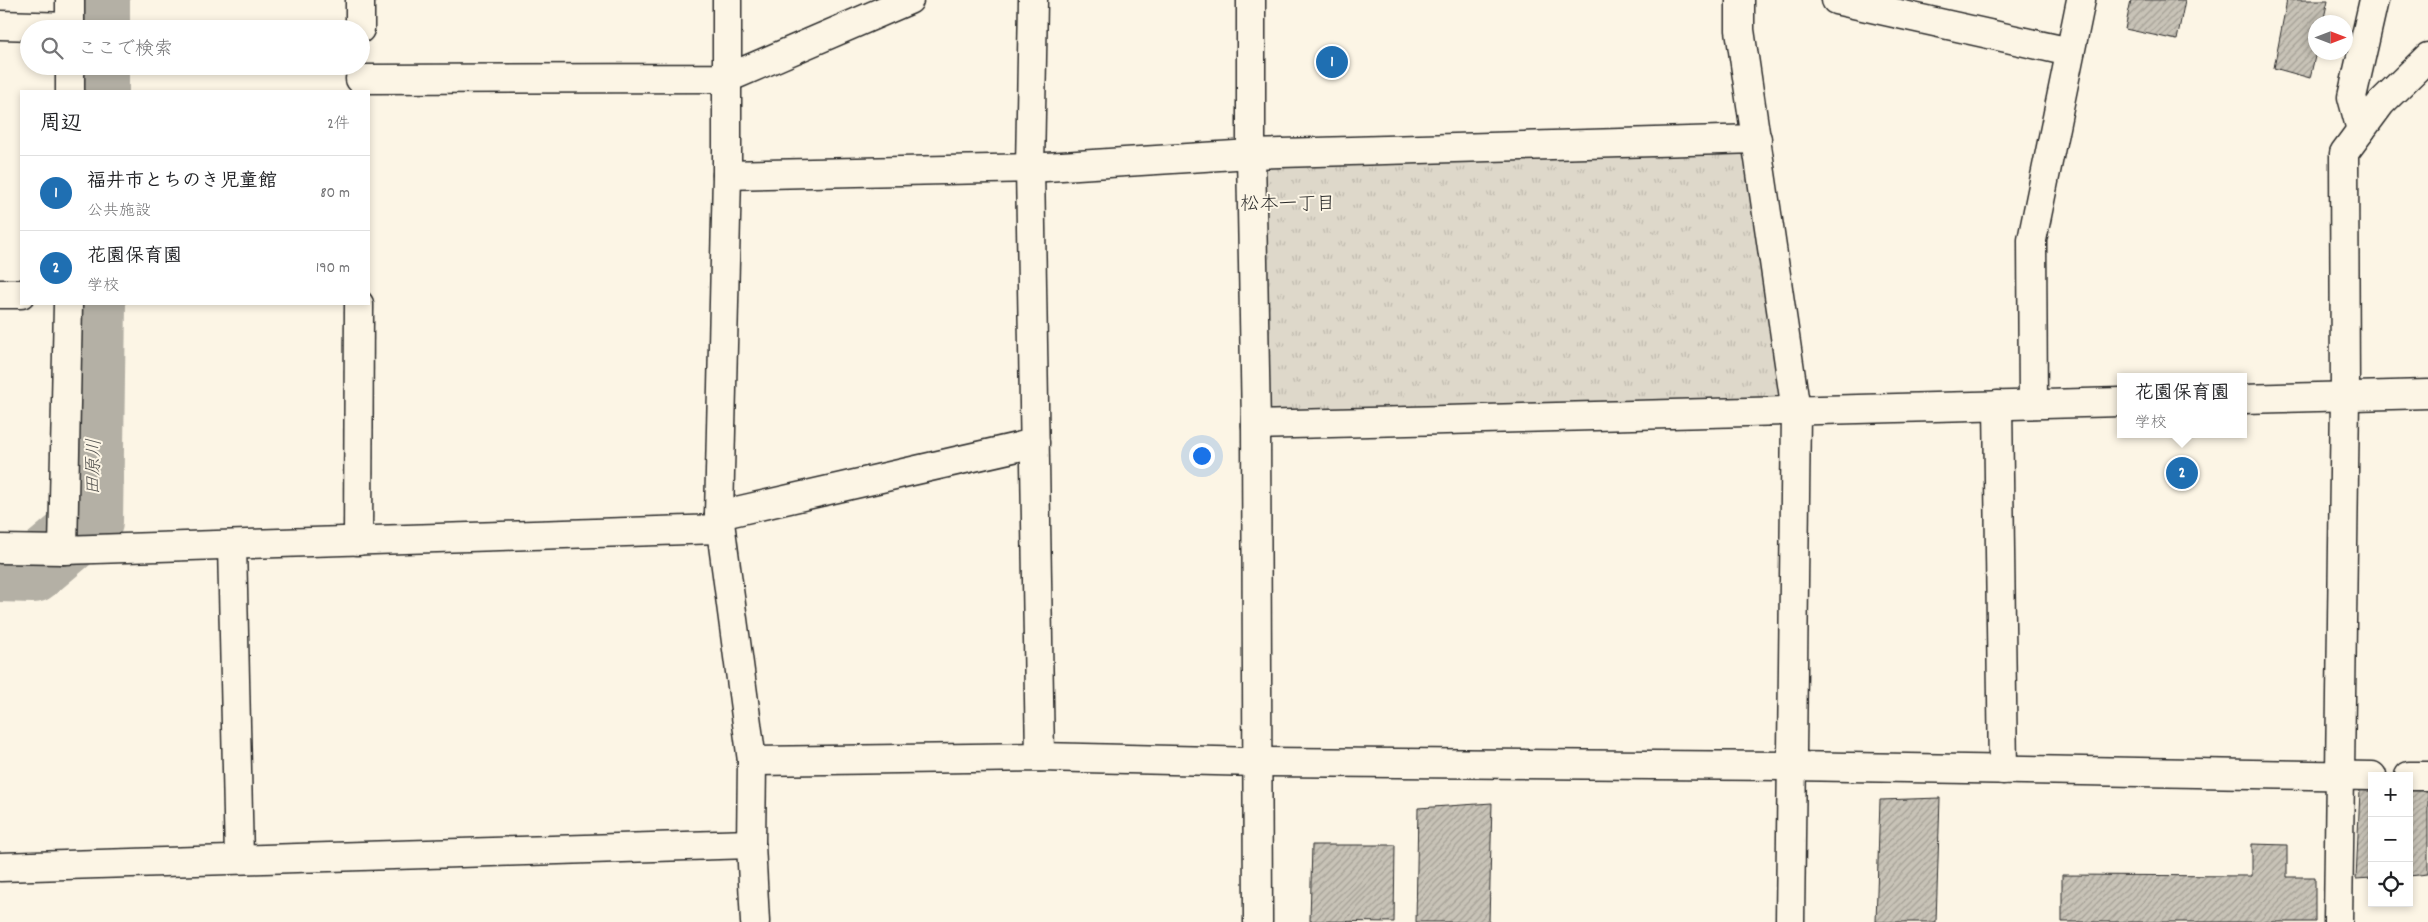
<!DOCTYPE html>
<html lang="ja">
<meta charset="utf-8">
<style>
:root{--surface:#fff;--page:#f2f2f2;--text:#202124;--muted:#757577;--line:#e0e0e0;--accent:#1f6fb2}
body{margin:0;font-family:Dekko,"Klee One",sans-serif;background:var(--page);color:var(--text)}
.controls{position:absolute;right:15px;bottom:15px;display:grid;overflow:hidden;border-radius:0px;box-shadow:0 2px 8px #0003}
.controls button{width:45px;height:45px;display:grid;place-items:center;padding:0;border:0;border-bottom:1px solid var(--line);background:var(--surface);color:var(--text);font:25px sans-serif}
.compass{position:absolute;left:2308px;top:15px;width:45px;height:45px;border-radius:50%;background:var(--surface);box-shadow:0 2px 8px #0003;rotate:90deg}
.you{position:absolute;left:1201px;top:455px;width:18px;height:18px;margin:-12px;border:4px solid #fff;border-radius:50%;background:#1a73e8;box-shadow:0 0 0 8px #1a73e833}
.badge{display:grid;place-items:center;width:32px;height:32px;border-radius:50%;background:var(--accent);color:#fff;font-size:16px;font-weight:700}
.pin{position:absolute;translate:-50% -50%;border:2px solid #fff;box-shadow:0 1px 5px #0006}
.popup{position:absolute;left:2117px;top:373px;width:130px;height:65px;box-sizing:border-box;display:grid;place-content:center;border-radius:0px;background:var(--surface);filter:drop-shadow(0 1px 4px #0005);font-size:16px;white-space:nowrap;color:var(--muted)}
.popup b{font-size:19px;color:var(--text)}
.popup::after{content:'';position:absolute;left:50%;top:100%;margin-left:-10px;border:10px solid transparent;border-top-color:var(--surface)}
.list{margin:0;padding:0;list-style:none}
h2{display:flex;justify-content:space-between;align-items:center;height:65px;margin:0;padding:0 20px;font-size:21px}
h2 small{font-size:16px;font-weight:400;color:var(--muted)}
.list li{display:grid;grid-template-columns:32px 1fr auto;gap:15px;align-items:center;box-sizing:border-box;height:75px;padding:0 20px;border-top:1px solid var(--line)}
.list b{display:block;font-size:19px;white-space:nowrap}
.list p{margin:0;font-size:16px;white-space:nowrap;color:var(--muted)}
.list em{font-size:16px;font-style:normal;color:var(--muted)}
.icon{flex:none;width:28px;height:28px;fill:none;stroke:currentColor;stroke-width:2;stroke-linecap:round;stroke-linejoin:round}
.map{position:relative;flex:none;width:2428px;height:922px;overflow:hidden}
.search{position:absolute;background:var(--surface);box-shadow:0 2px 8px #0003;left:20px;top:20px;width:350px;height:55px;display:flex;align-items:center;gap:12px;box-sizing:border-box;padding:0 18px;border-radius:28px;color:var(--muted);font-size:19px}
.panel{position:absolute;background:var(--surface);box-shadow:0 2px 8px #0003;left:20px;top:90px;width:350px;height:215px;border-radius:0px}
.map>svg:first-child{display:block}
.grass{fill:url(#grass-tufts);stroke:#84827a}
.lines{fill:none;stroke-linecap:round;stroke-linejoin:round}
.river{stroke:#b4b0a5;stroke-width:64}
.building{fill:url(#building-hatch);stroke:#2b2b2b}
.minor-casing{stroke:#2b2b2b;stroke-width:31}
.minor{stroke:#fcf5e5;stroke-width:28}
.labels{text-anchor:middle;stroke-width:4;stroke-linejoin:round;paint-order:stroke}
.neighbourhood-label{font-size:19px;fill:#2b2b2b;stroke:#fcf5e5}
.water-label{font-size:19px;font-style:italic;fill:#545350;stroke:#fcf5e5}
</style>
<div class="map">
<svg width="2428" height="922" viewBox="0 0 2428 922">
<defs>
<pattern id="grass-tufts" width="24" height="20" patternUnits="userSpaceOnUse" patternTransform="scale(1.25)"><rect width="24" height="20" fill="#ded8ca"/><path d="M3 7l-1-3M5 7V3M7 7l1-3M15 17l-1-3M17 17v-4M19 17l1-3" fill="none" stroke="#bfbaae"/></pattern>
<pattern id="building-hatch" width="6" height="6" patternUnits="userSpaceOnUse" patternTransform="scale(1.25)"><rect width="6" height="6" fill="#c8c3b7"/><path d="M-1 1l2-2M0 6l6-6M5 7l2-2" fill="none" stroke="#a39f95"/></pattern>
</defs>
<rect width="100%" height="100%" fill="#fcf5e5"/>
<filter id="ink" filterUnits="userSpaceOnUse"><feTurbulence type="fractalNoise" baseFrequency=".02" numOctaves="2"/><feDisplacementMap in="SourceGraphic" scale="10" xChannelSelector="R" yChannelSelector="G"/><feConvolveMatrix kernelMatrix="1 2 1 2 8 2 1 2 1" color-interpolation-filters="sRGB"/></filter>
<g filter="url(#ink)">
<!-- grass -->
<polygon class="grass" points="1742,139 1796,411 1256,425 1251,154"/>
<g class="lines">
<!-- river -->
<g class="river">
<polyline points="98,29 98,0"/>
<polyline points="97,91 97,66"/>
<polyline points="0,570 33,571 91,522 94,304"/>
</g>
</g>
<!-- building -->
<g class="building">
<polygon points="2131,0 2185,0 2177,40 2125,29"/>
<polygon points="2287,0 2328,0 2323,22 2316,22 2316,52 2310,78 2274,68"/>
<polygon points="2372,789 2372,878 2356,879 2360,790"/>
<polygon points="2409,789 2428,789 2428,874 2409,876"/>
<polygon points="1940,798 1936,922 1876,922 1880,800"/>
<polygon points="1492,803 1489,922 1416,922 1418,808"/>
<polygon points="2252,844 2287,845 2287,877 2315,877 2315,922 2062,922 2062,875 2252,876"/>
<polygon points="1312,845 1395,845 1394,922 1310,921"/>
</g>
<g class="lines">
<!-- minor casing -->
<g class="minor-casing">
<g id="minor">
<polyline points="360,0 360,29"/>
<polyline points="727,0 727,175 719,515 752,761 751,844 755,922"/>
<polyline points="1033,0 1030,168 1040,757"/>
<polyline points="1251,0 1251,154 1256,425 1258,922"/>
<polyline points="1740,0 1740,30 1796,411 1790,922"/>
<polyline points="1836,0 2070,52"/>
<polyline points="0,25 70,27"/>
<polyline points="70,29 70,0"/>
<polyline points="360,79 728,78 909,0"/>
<polyline points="70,91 70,66"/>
<polyline points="2361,130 2352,97 2374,0"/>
<polyline points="727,175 1030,168 1251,154 1757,139"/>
<polyline points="0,294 21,294"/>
<polyline points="2243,399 2428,394"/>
<polyline points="2033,404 2032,240 2081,0"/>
<polyline points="1998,405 2003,770"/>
<polyline points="1256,425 2121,402"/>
<polyline points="719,515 1035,443"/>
<polyline points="358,541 359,304"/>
<polyline points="232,545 239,859"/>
<polyline points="0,549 63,550 719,529"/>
<polyline points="63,550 68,304"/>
<polyline points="752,761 1040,757 1259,762 1791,766 2372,776"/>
<polyline points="2409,776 2428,776"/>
<polyline points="0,867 751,844"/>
<polyline points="2338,922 2345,396 2344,153 2381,103 2428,57"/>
</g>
</g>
<!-- minor -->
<use href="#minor" class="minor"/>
</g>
</g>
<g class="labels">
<!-- neighbourhood labels -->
<g class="neighbourhood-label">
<text x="1288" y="209">松本一丁目</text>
</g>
<!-- water labels -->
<g class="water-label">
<text transform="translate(92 467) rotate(-89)" y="7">田原川</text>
</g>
</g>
</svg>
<div class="controls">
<button>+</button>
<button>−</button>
<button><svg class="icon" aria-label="locate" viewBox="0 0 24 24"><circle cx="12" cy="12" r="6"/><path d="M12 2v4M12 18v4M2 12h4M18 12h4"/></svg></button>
</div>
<svg class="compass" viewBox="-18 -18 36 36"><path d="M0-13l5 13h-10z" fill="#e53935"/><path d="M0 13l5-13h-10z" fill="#757577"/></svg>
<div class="you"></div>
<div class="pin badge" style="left:1332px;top:62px">1</div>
<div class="pin badge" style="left:2182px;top:473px">2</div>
<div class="popup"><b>花園保育園</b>学校</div>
<div class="search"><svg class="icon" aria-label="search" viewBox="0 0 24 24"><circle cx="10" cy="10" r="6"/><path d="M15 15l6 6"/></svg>ここで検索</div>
<section class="panel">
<h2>周辺<small>2件</small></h2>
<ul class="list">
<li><span class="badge">1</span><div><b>福井市とちのき児童館</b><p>公共施設</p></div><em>80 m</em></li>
<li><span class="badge">2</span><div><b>花園保育園</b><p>学校</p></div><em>190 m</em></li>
</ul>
</section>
</div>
